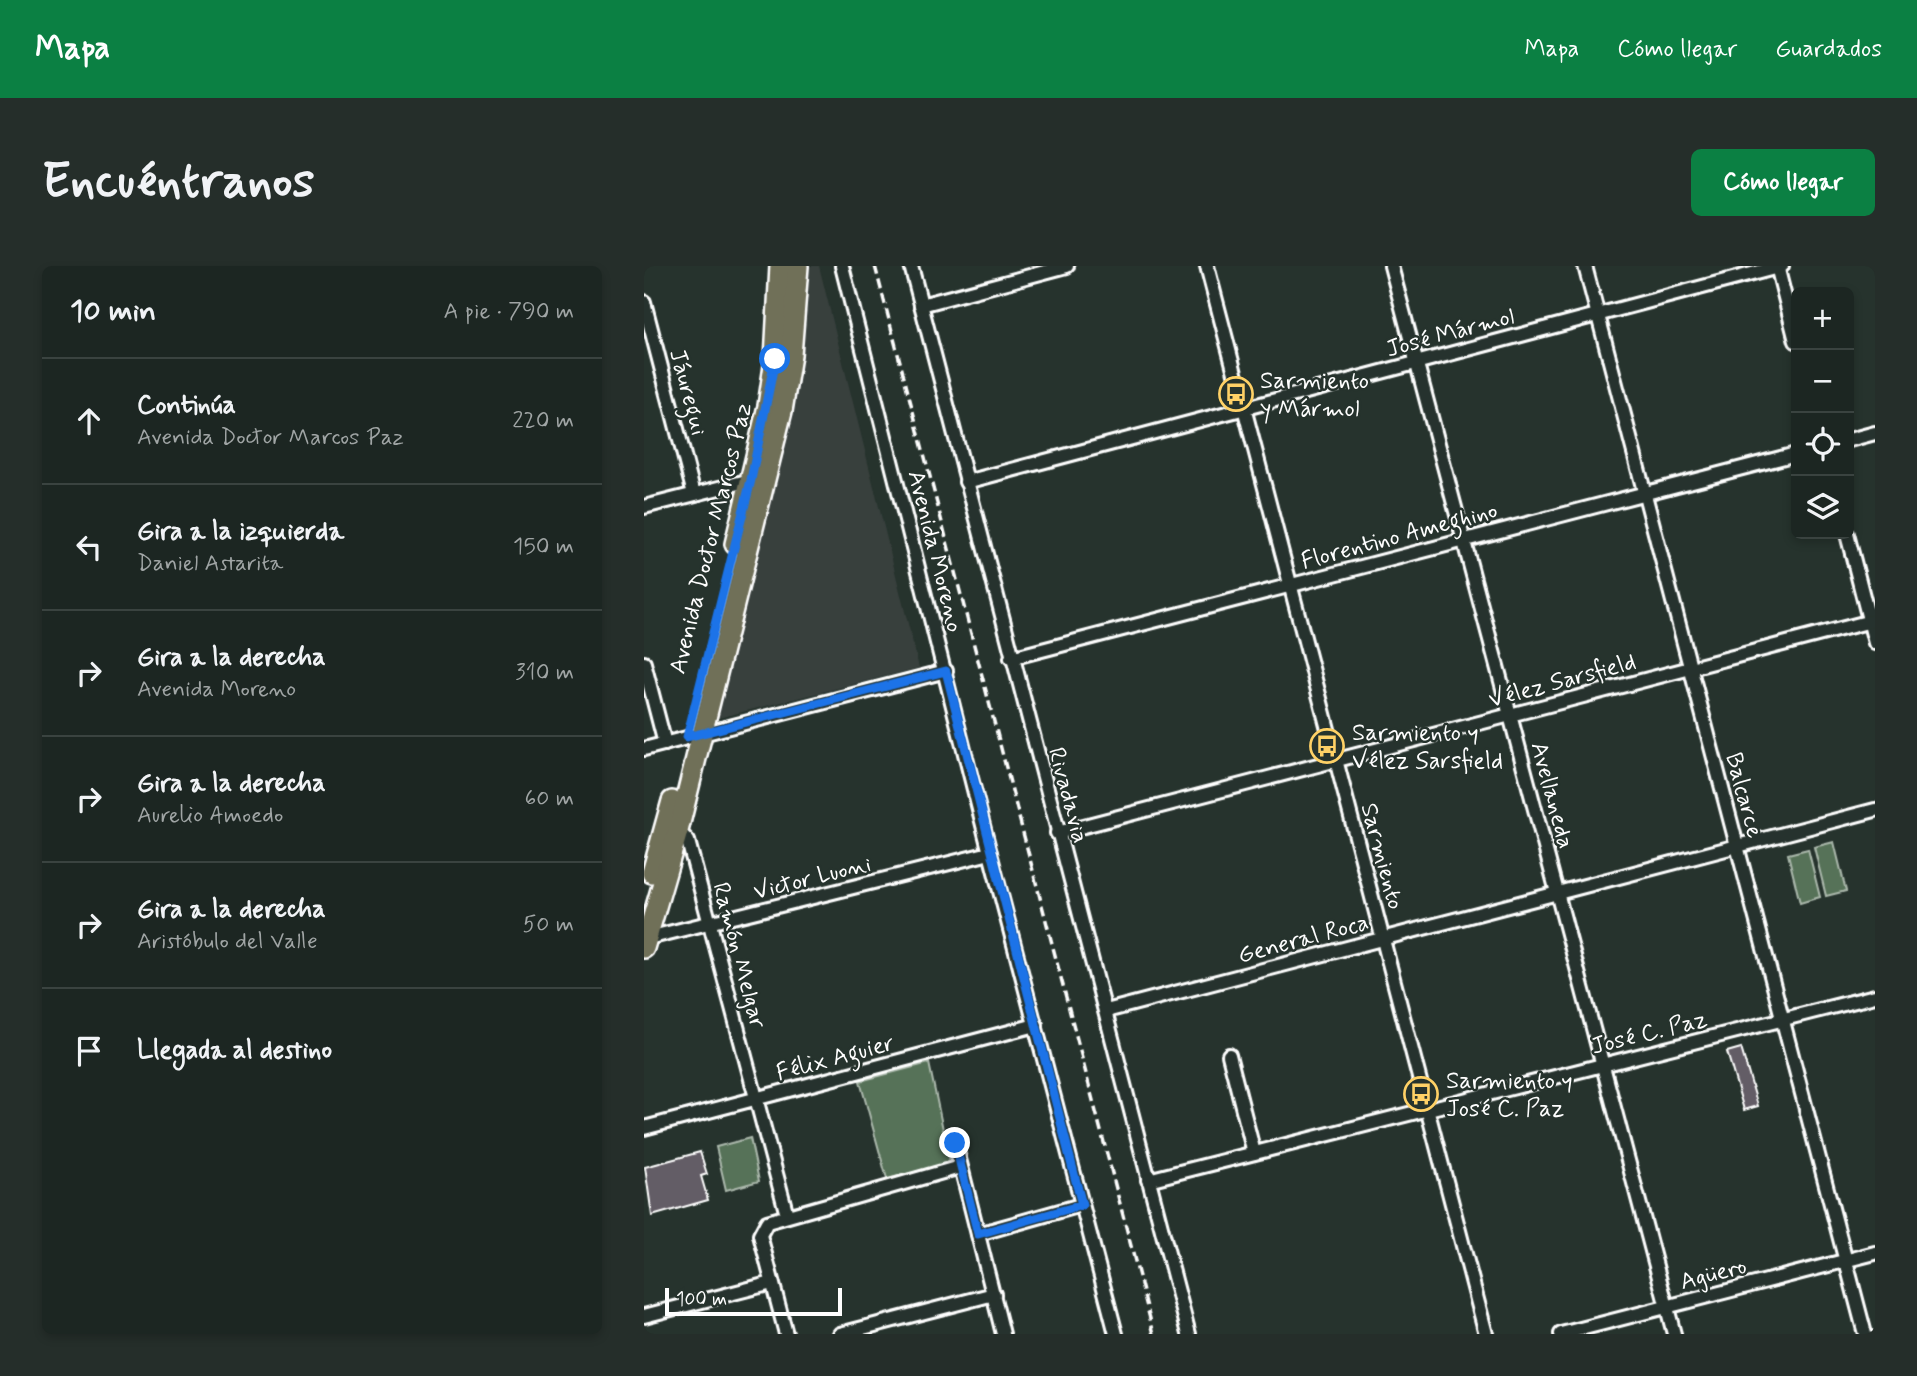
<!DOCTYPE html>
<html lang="es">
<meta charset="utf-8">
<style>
:root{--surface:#1c2622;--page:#252e2a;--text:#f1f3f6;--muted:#a0a5a5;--line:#3a4340;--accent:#0b8043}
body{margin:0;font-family:Mynerve,sans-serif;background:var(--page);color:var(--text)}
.controls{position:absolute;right:21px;top:21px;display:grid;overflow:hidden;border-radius:10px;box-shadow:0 4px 10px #0003}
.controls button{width:63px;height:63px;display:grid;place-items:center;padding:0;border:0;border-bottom:2px solid var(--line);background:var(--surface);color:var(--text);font:35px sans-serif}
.scale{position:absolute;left:21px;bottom:18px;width:177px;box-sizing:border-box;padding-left:7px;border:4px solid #fff;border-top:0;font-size:19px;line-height:24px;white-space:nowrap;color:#fff;-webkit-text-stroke:5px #26332d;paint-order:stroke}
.stop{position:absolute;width:21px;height:21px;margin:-16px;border:5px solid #1a73e8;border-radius:50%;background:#fff}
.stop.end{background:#1a73e8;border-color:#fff;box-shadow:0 2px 7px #0008}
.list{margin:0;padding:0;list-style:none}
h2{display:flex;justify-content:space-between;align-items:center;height:91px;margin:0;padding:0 28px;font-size:30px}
h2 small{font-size:23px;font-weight:400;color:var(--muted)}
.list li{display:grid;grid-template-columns:46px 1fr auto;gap:21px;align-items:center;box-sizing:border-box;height:126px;padding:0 28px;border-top:2px solid var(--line)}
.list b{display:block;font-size:26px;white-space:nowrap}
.list p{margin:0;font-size:23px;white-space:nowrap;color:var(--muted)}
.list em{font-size:23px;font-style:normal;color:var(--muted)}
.icon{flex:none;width:38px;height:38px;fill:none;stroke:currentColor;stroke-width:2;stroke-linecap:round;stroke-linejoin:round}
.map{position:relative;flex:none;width:1231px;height:1068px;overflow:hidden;border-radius:10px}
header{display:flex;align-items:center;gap:42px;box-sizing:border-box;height:98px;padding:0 35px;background:var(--accent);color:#fff}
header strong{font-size:33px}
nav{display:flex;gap:38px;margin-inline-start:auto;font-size:24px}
.intro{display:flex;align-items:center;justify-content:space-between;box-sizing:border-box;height:168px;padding:0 42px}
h1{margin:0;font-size:49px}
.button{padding:18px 32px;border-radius:10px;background:var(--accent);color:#fff;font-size:24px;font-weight:700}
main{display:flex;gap:42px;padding:0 42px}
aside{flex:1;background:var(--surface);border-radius:10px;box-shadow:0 4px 10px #0003}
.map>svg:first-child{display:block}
.built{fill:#39403e}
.green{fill:#577258;stroke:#abb8ac;stroke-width:2}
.building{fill:#645d66;stroke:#fff;stroke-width:2}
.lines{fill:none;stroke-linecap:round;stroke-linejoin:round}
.minor-casing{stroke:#fff;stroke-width:18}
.primary-casing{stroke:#fff;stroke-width:24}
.minor{stroke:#26332d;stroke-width:12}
.primary{stroke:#706f59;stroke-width:19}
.rail{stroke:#fff;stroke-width:3.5;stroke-dasharray:10 5;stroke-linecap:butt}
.route{stroke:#1a73e8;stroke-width:9}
.labels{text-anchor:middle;stroke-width:5;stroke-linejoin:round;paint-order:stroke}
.street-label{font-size:24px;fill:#fff;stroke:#26332d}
.poi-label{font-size:24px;fill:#fff;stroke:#26332d;text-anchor:start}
</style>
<header>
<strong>Mapa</strong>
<nav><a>Mapa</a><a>Cómo llegar</a><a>Guardados</a></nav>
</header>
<div class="intro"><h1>Encuéntranos</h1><a class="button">Cómo llegar</a></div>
<main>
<aside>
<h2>10 min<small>A pie · 790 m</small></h2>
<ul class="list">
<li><svg class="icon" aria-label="ahead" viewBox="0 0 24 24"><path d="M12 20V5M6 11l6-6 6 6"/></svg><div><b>Continúa</b><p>Avenida Doctor Marcos Paz</p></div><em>220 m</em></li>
<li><svg class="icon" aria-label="left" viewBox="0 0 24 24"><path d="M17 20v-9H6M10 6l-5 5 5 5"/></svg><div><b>Gira a la izquierda</b><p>Daniel Astarita</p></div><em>150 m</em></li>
<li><svg class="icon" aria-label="right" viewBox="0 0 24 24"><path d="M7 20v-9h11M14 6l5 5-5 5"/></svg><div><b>Gira a la derecha</b><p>Avenida Moreno</p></div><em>310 m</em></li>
<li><svg class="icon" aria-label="right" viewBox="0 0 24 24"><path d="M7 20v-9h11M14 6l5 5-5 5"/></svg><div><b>Gira a la derecha</b><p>Aurelio Amoedo</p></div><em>60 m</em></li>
<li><svg class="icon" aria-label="right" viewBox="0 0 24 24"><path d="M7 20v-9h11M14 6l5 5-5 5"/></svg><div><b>Gira a la derecha</b><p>Aristóbulo del Valle</p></div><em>50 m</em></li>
<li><svg class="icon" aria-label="arrive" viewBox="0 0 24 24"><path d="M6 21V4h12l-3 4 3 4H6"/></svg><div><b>Llegada al destino</b></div></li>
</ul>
</aside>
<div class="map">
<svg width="1231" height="1068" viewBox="0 0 1231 1068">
<rect width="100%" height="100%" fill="#26332d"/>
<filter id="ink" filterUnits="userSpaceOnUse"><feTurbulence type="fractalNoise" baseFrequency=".0143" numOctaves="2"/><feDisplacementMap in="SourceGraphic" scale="14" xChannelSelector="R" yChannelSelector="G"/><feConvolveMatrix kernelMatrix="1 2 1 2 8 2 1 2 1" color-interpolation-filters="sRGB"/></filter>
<g filter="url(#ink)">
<!-- built -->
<polygon class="built" points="162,0 175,0 275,402 70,453 146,160 157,87"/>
<!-- green -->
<g class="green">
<polygon points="1190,576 1202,625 1182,630 1170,581"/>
<polygon points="1164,583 1176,631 1156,637 1144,588"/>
<polygon points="285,797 306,897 243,913 216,815"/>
<polygon points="106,872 115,915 82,924 72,881"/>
</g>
<!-- building -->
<g class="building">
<polygon points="1097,782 1114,840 1100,844 1083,786"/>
<polygon points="56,886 63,908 57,910 64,934 8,950 1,901"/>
</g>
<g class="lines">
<!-- minor casing -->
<g class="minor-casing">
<g id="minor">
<polyline points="198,0 346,587 472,1068"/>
<polyline points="267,0 545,1068"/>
<polyline points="563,0 842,1068"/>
<polyline points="747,0 1030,1068"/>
<polyline points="941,0 1221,1068"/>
<polyline points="1133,0 1152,75"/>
<polyline points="0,36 50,228"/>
<polyline points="277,39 423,0"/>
<polyline points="1205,174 1231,167"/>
<polyline points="322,216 1138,0"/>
<polyline points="0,241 107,214"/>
<polyline points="1203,268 1231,377"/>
<polyline points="367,392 1152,188"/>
<polyline points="0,397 21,478"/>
<polyline points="0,483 302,405"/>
<polyline points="34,565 44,575 143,949"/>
<polyline points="413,567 1231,354"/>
<polyline points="0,673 346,587"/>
<polyline points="462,745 1231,544"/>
<polyline points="585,789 610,887"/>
<polyline points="0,862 392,759"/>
<polyline points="311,877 359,1068"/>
<polyline points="504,914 1231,730"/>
<polyline points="334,968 437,939"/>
<polyline points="0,1050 128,1017"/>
<polyline points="142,1068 116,969 123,956 316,901"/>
<polyline points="196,1068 350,1028"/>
<polyline points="917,1068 1231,987"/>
</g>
</g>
<!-- primary casing -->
<g class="primary-casing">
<g id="primary">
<polyline points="91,278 124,140 131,93 136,0"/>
<polyline points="8,607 28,535"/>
<polyline points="0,682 34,565 138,145 147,89 154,0"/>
</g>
</g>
<!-- minor -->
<use href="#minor" class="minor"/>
<!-- primary -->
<use href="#primary" class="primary"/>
<!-- rail -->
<polyline class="rail" points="231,0 510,1068"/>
</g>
</g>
<g class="lines" filter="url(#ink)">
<!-- route -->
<polyline class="route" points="131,93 107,214 43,471 302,405 438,939 334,968 311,877"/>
</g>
<!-- icons -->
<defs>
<g id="bus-ring" transform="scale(1.75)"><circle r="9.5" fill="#26332d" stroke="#ffd166" stroke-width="1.5"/><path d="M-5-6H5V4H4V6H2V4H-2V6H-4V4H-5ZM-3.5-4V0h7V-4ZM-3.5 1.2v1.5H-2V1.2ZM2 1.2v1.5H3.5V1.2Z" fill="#ffd166"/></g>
</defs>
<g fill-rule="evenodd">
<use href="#bus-ring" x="592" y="128"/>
<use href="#bus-ring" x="683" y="480"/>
<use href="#bus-ring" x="777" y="828"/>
</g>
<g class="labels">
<!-- street labels -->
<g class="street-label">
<text transform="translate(806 66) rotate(-15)" y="8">José Mármol</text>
<text transform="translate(45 126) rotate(75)" y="8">Jáuregui</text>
<text transform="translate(755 269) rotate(-15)" y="8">Florentino Ameghino</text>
<text transform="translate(66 272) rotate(-76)" y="8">Avenida Doctor Marcos Paz</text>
<text transform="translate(292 285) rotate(76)" y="8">Avenida Moreno</text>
<text transform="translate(918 414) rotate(-15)" y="8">Vélez Sarsfield</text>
<text transform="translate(425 529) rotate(75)" y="8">Rivadavia</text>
<text transform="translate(909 529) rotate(75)" y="8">Avellaneda</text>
<text transform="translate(1101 529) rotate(75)" y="8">Balcarce</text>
<text transform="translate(739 590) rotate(75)" y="8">Sarmiento</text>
<text transform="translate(168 611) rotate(-14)" y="8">Victor Luoni</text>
<text transform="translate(659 672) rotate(-15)" y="8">General Roca</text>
<text transform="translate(96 689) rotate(75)" y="8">Ramón Melgar</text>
<text transform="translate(1005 766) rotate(-14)" y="8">José C. Paz</text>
<text transform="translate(191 791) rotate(-15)" y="8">Félix Aguier</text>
<text transform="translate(1069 1007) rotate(-15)" y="8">Agüero</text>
</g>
<!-- poi labels -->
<g class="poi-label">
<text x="616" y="122">Sarmiento<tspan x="616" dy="28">y Mármol</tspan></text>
<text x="708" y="474">Sarmiento y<tspan x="708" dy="28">Vélez Sarsfield</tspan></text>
<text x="802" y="822">Sarmiento y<tspan x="802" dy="28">José C. Paz</tspan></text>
</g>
</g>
</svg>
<div class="controls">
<button>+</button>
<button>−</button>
<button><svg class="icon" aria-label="locate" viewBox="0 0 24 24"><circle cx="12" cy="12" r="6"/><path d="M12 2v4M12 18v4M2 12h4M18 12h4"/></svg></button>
<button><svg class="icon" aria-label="layers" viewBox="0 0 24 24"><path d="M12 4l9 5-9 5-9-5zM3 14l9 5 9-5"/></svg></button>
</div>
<div class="scale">100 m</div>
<div class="stop" style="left:131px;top:93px"></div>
<div class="stop end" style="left:311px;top:877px"></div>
</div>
</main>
